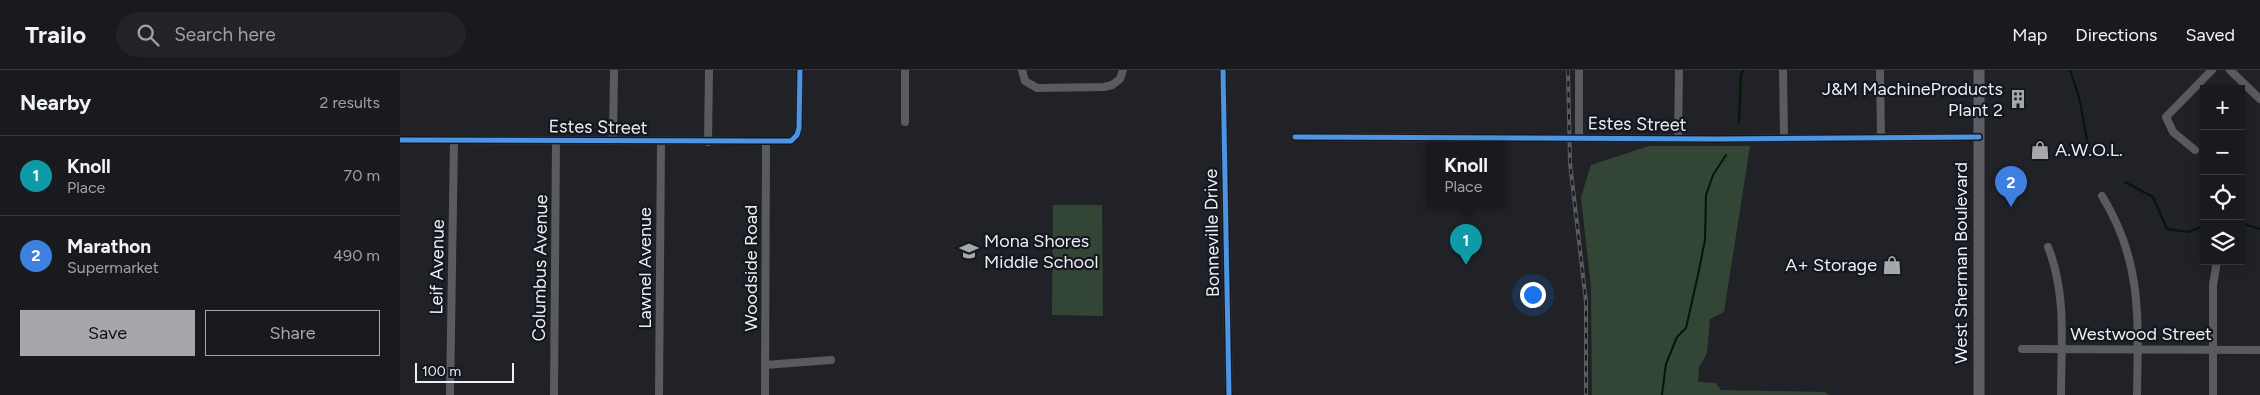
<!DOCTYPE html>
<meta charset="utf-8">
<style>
:root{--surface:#191a1d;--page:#222326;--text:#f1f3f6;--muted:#9fa1a4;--line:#37383b;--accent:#a5a7ac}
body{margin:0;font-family:Figtree,sans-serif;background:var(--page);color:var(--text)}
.controls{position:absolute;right:15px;top:15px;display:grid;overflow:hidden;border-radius:0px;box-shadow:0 2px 12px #0003}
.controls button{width:45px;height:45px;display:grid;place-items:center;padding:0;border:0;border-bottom:1px solid var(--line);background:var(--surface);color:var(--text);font:25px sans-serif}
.scale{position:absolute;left:15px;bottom:12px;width:99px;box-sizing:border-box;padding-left:5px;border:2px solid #eceef4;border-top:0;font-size:14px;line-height:18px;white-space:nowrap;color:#eceef4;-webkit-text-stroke:4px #15171f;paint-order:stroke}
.you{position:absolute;left:1132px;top:224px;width:18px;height:18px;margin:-12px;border:4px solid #fff;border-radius:50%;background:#1a73e8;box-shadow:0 0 0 8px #1a73e833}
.badge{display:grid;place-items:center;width:32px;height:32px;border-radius:50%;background:var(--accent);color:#fff;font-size:16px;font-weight:700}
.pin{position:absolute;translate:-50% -41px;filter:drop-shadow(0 1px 2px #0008)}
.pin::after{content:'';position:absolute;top:26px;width:18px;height:15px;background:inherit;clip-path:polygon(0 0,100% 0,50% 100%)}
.popup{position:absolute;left:1026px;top:72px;width:80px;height:65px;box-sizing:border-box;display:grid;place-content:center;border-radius:0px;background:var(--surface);filter:drop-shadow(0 1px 4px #0005);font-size:16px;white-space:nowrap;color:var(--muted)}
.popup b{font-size:19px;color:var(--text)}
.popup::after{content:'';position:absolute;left:50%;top:100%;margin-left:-10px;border:10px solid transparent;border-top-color:var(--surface)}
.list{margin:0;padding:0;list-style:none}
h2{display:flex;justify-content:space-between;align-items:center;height:65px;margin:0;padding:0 20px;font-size:21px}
h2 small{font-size:16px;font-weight:400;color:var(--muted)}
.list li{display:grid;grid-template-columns:32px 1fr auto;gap:15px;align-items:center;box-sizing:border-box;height:80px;padding:0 20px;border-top:1px solid var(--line)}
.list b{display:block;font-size:19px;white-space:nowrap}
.list p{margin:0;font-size:16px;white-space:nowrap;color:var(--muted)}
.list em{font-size:16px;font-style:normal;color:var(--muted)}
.actions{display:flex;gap:10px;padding:15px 20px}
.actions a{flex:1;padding:11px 0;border:1px solid var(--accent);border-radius:0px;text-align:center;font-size:18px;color:var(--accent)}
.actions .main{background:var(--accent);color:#111}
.icon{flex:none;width:28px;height:28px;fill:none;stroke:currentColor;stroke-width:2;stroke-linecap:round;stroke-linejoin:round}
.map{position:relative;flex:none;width:1860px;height:325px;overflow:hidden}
header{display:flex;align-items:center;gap:30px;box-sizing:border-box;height:70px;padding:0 25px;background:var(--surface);border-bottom:1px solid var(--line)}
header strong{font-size:24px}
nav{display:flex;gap:28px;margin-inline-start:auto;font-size:18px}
.search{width:350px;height:45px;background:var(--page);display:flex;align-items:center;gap:12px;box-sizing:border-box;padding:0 18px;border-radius:28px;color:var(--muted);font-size:19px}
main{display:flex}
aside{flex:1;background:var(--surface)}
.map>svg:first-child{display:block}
.green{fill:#334636}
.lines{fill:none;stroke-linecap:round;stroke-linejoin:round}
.stream{stroke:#031706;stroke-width:2}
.street{stroke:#5a5b5f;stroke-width:8}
.secondary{stroke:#5c5e63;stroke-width:11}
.rail-casing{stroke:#5a5b5f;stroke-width:4}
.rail{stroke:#15171f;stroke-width:2;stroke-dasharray:5.5;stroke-linecap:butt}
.cycleway-casing{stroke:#15171f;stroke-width:8}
.cycleway{stroke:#4d94e3;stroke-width:5}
.labels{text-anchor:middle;stroke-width:4.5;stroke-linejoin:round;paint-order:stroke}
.poi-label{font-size:18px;fill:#eceef4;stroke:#15171f;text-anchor:end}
.street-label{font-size:18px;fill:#eceef4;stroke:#15171f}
</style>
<header>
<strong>Trailo</strong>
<div class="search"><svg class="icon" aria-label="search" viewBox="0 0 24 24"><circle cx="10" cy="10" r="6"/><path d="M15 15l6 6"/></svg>Search here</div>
<nav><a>Map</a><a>Directions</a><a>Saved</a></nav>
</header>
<main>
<aside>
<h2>Nearby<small>2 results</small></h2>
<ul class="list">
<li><span class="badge" style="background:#0f9aa8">1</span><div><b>Knoll</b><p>Place</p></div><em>70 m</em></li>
<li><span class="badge" style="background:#3f7fe0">2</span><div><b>Marathon</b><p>Supermarket</p></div><em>490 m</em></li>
</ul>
<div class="actions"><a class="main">Save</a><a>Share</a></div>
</aside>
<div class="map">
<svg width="1860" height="325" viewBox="0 0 1860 325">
<rect width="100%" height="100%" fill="#212227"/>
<!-- green -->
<g class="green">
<polygon points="1249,76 1350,76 1324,242 1310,249 1307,283 1299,297 1298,312 1316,313 1321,320 1425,322 1429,325 1192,325 1191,217 1181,127 1191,95"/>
<polygon points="653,135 702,135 703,246 652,245"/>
</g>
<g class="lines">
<!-- stream -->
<g class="stream">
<polyline points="1670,0 1679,27 1687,70"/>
<polyline points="1339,52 1341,4 1344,0"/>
<polyline points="1725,112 1753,127 1767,159 1788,162 1804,156"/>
<polyline points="1841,153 1860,159"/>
<polyline points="1262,325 1266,294 1277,267 1286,258 1298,205 1305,170 1306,125 1313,105 1326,85"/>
</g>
<!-- street -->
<g class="street">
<polyline points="505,0 505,52"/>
<polyline points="622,0 625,11 637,18 704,17 712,15 720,9 723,0"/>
<polyline points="823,0 829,325"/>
<polyline points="1383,0 1384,67"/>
<polyline points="1480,0 1481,68"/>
<polyline points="1830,0 1860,29"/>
<polyline points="895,67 1318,69 1579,67"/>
<polyline points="1179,67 1179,0"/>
<polyline points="1278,68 1279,0"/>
<polyline points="0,70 391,71 397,65 399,58 400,0"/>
<polyline points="213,71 214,0"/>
<polyline points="308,72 309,0"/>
<polyline points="1795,80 1773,62 1766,47 1812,0"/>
<path d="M 1702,126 C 1743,192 1738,250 1737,325"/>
<path d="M 1648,177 C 1667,224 1661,276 1661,325"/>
<polyline points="1622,279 1860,280"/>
<polyline points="365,295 431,290"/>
<polyline points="50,325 54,70"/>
<polyline points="154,325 156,70"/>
<polyline points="259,325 261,71"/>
<polyline points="365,325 366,71"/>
<polyline points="1813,325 1813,215 1817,191"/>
</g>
<!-- secondary -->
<polyline class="secondary" points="1579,325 1579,0"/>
<!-- rail casing -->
<g class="rail-casing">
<polyline id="rail" points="1168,0 1170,93 1186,232 1186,325"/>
</g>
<!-- rail -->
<use href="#rail" class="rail"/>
<!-- cycleway casing -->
<g class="cycleway-casing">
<g id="cycleway">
<polyline points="823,0 829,325"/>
<polyline points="895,67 1318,69 1579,67"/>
<polyline points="0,70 391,71 397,65 399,58 400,0"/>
</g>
</g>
<!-- cycleway -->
<use href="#cycleway" class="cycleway"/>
</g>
<!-- icons -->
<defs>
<g id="building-bare" transform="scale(1.5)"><path d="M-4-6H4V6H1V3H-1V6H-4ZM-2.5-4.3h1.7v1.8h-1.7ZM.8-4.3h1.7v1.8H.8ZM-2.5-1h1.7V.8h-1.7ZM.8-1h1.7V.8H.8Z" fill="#a5a7ac" stroke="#15171f" stroke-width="2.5" paint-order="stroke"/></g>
<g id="shop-bare" transform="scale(1.5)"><path d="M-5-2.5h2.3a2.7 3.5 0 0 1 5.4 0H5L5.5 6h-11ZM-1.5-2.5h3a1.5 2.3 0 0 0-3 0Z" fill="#a5a7ac" stroke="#15171f" stroke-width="2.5" paint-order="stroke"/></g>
<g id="school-bare" transform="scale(1.5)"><path d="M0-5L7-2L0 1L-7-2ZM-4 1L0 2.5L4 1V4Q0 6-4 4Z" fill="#a5a7ac" stroke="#15171f" stroke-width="2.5" paint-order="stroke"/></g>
</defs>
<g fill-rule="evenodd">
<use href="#building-bare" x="1618" y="29"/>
<use href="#shop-bare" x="1640" y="80"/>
<use href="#school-bare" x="569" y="181"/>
<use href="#shop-bare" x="1492" y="195"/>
</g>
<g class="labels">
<!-- poi labels -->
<g class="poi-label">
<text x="1603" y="25">J&amp;M MachineProducts<tspan x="1603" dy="21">Plant 2</tspan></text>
<text x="1655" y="86" text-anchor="start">A.W.O.L.</text>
<text x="584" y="177" text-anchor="start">Mona Shores<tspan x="584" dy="21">Middle School</tspan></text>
<text x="1477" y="201">A+ Storage</text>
</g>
<!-- street labels -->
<g class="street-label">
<text transform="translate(1237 54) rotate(1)" y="6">Estes Street</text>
<text transform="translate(198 57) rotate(1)" y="6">Estes Street</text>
<text transform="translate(812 163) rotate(-91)" y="6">Bonneville Drive</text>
<text transform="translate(1561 193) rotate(-90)" y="6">West Sherman Boulevard</text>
<text transform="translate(37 197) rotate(-89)" y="6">Leif Avenue</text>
<text transform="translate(140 198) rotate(-89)" y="6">Columbus Avenue</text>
<text transform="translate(245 198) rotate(-90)" y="6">Lawnel Avenue</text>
<text transform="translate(351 198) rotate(-90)" y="6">Woodside Road</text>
<text x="1741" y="270">Westwood Street</text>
</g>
</g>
</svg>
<div class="controls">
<button>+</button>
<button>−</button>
<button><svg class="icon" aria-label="locate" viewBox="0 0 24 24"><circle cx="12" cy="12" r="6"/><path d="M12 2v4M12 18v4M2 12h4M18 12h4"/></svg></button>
<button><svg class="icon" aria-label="layers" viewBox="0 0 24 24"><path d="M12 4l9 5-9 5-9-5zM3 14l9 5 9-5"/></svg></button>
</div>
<div class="scale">100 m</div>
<div class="you"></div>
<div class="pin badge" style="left:1066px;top:195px;background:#0f9aa8">1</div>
<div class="popup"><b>Knoll</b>Place</div>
<div class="pin badge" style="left:1611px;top:137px;background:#3f7fe0">2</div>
</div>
</main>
